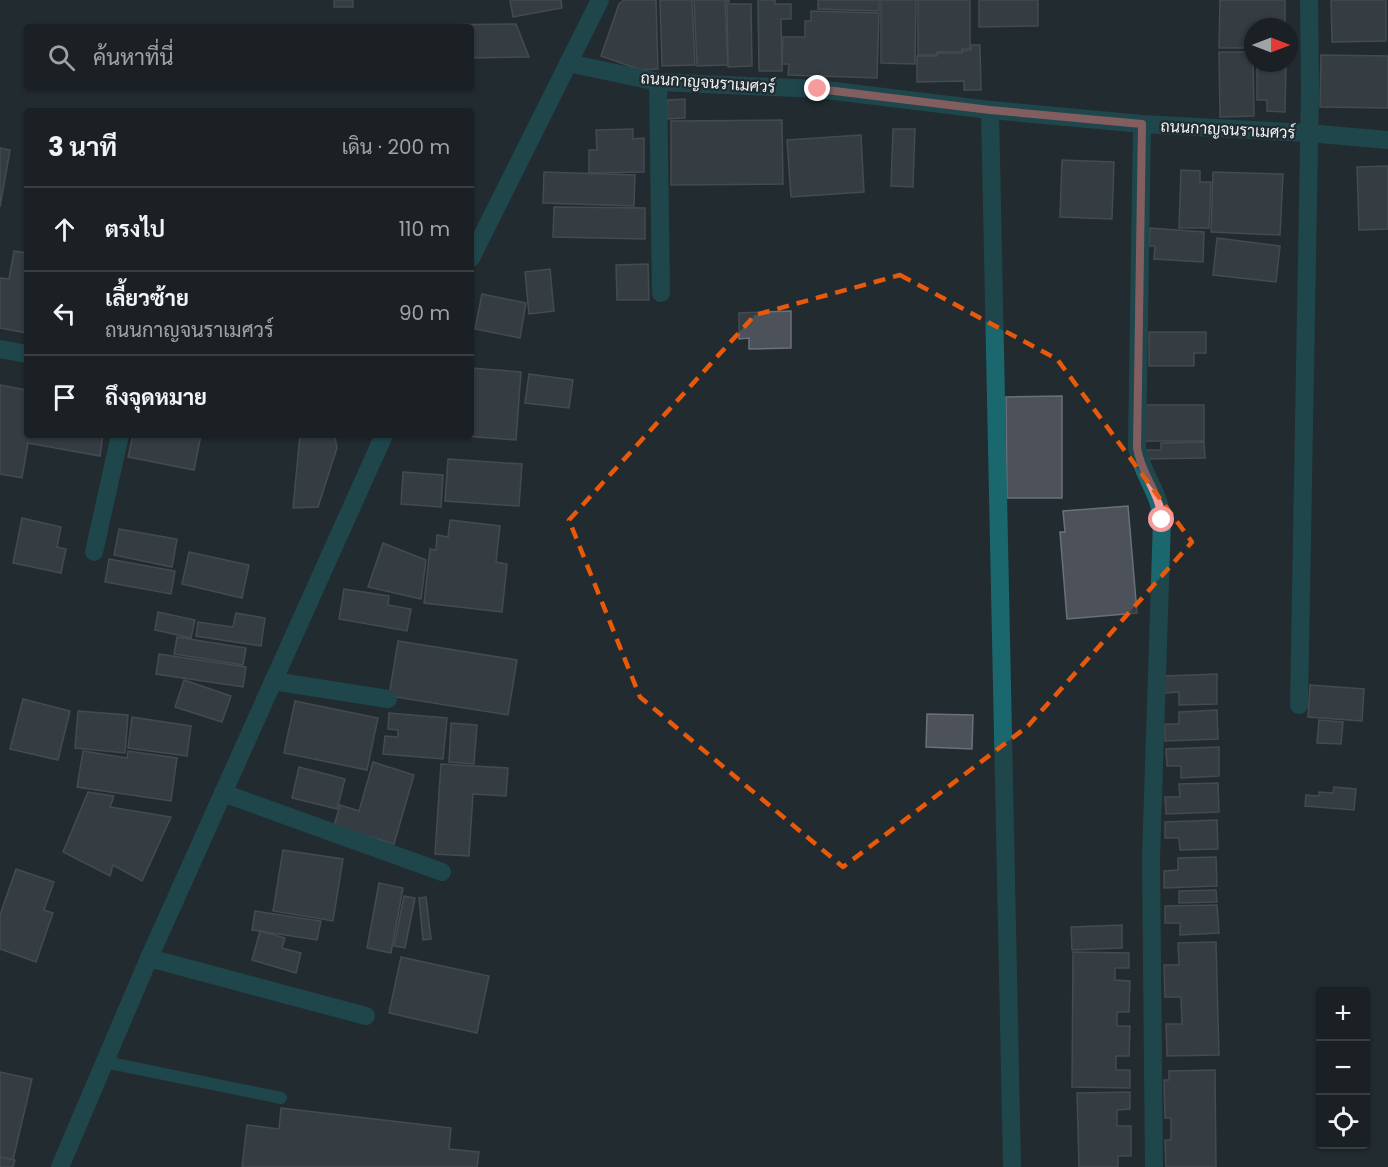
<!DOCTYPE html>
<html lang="th">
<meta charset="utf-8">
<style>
:root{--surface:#1a2024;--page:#272d31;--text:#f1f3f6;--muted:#9fa3a6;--line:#383e41}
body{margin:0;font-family:Poppins,Sarabun,sans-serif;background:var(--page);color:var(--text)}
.controls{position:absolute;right:18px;bottom:18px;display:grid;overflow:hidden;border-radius:6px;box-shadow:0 2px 4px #0004}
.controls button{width:54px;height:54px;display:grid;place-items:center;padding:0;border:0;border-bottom:2px solid var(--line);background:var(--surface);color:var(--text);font:30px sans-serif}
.compass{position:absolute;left:1244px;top:18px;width:54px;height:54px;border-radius:50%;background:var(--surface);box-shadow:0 2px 4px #0004;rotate:90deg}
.stop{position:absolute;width:18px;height:18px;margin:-14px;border:4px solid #f59b9c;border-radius:50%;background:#fff}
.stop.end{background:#f59b9c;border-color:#fff;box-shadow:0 2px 6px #0008}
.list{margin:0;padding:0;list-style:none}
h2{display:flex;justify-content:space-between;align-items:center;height:78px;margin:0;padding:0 24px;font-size:26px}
h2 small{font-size:20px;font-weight:400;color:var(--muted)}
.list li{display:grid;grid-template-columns:39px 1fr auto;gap:18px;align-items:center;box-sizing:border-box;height:84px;padding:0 24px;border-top:2px solid var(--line)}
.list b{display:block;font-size:22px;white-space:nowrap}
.list p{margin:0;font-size:20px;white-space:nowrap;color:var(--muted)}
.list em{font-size:20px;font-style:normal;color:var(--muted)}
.icon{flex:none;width:33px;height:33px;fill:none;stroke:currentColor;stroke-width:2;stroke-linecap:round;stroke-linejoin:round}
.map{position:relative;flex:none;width:1388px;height:1167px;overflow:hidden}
.search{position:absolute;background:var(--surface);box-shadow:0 2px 4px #0004;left:24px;top:24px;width:450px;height:66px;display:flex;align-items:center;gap:15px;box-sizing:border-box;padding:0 21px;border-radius:6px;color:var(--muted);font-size:22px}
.panel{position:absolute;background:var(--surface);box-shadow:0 2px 4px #0004;left:24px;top:108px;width:450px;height:330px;border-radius:6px}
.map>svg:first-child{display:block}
.building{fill:#4d515a;stroke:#6b7079;stroke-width:1.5}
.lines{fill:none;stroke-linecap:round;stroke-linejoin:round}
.service{stroke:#1b676e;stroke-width:12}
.minor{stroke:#1b676e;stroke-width:18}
.tertiary{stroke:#1b676e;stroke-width:18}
.route{stroke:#f59b9c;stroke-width:8}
.marked{fill:none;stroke:#e8590c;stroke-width:4.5;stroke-dasharray:12 8;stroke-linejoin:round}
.labels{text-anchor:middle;stroke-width:4.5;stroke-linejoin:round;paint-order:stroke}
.street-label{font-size:16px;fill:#eff5f8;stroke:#222b30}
</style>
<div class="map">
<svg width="1388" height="1167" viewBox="0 0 1388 1167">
<rect width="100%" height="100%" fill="#222b30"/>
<!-- building -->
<g class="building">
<rect x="334" y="0" width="19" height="7"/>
<polygon points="510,0 561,0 562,8 513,17"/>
<polygon points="624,0 656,0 658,69 641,70 601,56 619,4"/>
<polygon points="660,0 692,0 695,65 662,66"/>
<polygon points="694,0 729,0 729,2 725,2 728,65 697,66"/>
<polygon points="758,0 775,0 775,4 791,4 791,19 781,19 782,71 759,71"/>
<polygon points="818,0 879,0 879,11 818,9"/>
<polygon points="881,0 916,0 915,64 881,63"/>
<polygon points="918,0 970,0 970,49 962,49 962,52 937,52 937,55 918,55"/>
<polygon points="979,0 1038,0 1038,26 979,27"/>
<polygon points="1220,0 1285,0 1285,27 1253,27 1253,48 1219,48"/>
<polygon points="1331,0 1386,0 1386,41 1332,42"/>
<polygon points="727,4 751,4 752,66 728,67"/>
<polygon points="811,11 879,13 877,78 788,75 789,64 782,64 783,37 805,37 805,21 811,21"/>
<polygon points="516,24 529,57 471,58 471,27 433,27 433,25"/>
<polygon points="971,45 980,45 981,90 964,90 964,81 917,82 917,56 937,56 937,53 962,53 962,51 971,50"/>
<polygon points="1219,52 1253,52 1254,116 1220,117"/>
<polygon points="1321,55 1388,56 1388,108 1320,107"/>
<polygon points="1257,63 1286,63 1285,112 1267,111 1267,100 1257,100"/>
<polygon points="685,99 685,118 667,119 667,100"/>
<polygon points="782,120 783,184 671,185 671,121"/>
<polygon points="633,129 633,139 644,138 644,172 589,173 589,150 597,150 596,130"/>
<polygon points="893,129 915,129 913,187 891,186"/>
<polygon points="861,135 864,192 791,197 787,140"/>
<polygon points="0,148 10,150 0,207"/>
<polygon points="1062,160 1114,162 1112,219 1060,217"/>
<polygon points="1388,166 1388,229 1359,230 1357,167"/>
<polygon points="1181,170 1200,171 1200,182 1211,182 1209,228 1179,228"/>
<polygon points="544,172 635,175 634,206 543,203"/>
<polygon points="1213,172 1283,174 1280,235 1211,232"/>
<polygon points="554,207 645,208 645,239 553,237"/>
<polygon points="1150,228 1204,232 1203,262 1154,259 1155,246 1149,246"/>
<polygon points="1217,238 1280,246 1276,282 1213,275"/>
<polygon points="14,251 27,253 27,333 0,328 0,278 9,279"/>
<polygon points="648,264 649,300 617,300 616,265"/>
<polygon points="550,269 554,311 529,314 525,272"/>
<polygon points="482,294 526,303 520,338 475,329"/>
<polygon points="791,311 791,348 749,349 749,338 739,339 739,313"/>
<polygon points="1149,332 1206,332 1206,353 1194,353 1194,366 1149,366"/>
<polygon points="471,368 521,372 516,440 450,435 471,435"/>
<polygon points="529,374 573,380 569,408 525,403"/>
<polygon points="0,385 27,390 27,435 103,435 100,456 28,443 22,478 0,474"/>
<polygon points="1062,396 1062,498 1007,498 1006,397"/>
<rect x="1145" y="405" width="59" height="36"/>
<polygon points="133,435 201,435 194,470 128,457"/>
<polygon points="300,435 335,437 337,448 318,507 293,508"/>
<polygon points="1204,442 1205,458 1146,459 1146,450 1161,450 1161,443"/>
<polygon points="448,459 522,464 519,506 445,501"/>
<polygon points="403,472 443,475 441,507 401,504"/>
<polygon points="1128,506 1137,613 1067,619 1060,532 1065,532 1063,511"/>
<polygon points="22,518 61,527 57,547 66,549 61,573 13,563"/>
<polygon points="450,520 500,526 496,562 507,564 502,612 424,603 430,549 436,550 437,535 448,537"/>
<polygon points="119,529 177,539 172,567 114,555"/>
<polygon points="383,543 426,560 421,599 368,587"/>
<polygon points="189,552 249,565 242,598 182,584"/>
<polygon points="109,559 175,571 171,594 105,582"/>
<polygon points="344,589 389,596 388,605 411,609 407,631 339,619"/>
<polygon points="158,612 195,620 191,638 155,630"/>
<polygon points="236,613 265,618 261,646 196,636 198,622 233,627"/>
<polygon points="177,637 246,648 243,665 174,654"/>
<polygon points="398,641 517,660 508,715 389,696"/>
<polygon points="159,654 246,667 243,687 156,674"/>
<polygon points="1217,674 1217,704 1179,705 1179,692 1165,693 1164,676"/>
<polygon points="184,680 231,696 222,722 175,707"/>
<polygon points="1310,685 1364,689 1362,721 1308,717"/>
<polygon points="23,699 70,711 58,760 10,749"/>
<polygon points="295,701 378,718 367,770 284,753"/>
<polygon points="1217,710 1218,739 1165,741 1165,724 1179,724 1179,712"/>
<polygon points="78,711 128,715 125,753 75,748"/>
<polygon points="389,713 447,718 443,759 383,754 385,736 398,737 398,730 388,729"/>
<polygon points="927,714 973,715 972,749 926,747"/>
<polygon points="132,717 191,726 187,756 128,748"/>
<polygon points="1319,720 1343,722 1341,744 1317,743"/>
<polygon points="451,723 477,725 474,764 449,762"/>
<polygon points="1219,747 1219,776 1181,778 1181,766 1167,766 1166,749"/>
<polygon points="83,751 127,758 128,751 177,758 171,801 77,787"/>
<polygon points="373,762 414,775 394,844 334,826 340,805 359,811"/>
<polygon points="441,764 508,768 506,796 473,794 469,856 435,854"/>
<polygon points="299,767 345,779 337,809 292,798"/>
<polygon points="1218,783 1219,812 1166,814 1165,797 1180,797 1179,784"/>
<polygon points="1334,787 1356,789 1354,810 1305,806 1306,795 1319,796 1319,792 1333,793"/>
<polygon points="88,792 114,796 110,807 171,817 142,881 113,865 110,876 63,852"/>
<polygon points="1217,820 1218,849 1180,850 1179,838 1165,838 1165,822"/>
<polygon points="283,850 343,859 333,921 273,911"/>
<polygon points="1216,857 1217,886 1164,888 1164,871 1178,870 1178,858"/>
<polygon points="16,869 54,882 44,910 53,913 36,962 0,949 0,915"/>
<polygon points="379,883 403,888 391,953 367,948"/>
<polygon points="1216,890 1217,902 1179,903 1179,891"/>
<polygon points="404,896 415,898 405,948 394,946"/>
<polygon points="426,897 431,939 423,940 419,898"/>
<polygon points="1217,905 1219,933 1180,935 1180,923 1165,923 1165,906"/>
<polygon points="255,911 321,921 317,940 252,930"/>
<polygon points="1122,925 1122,948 1072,950 1071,927"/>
<polygon points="260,931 285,938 282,948 301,953 296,973 252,960"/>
<polygon points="1216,942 1219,1055 1167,1056 1166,1024 1182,1024 1181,997 1165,997 1164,965 1179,965 1178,943"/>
<polygon points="1073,952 1129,953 1129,968 1115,968 1115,980 1130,981 1129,1012 1117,1012 1117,1026 1130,1026 1129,1056 1116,1056 1116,1070 1130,1070 1130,1088 1072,1087"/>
<polygon points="401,957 489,976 477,1033 389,1013"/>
<polygon points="1215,1070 1216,1167 1166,1167 1165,1140 1171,1140 1171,1118 1165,1118 1164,1080 1169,1080 1169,1071"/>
<polygon points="0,1072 32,1079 13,1160 0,1157"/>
<polygon points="1130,1092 1130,1109 1117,1110 1117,1126 1131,1126 1131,1156 1118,1156 1118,1167 1079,1167 1077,1093"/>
<polygon points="281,1108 451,1128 449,1149 479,1152 477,1167 242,1167 247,1125 279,1129"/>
<polygon points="0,1157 15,1160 13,1167 0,1167"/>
</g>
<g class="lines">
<!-- service -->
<polyline class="service" points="105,1062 281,1098"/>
<!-- minor -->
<g class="minor">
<polyline points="568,63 658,82 818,89 990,110 1142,124 1308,133 1388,140"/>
<polyline points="658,82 661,293"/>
<polyline points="990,110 1012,1167"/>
<path d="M 1142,124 L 1137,448 C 1142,474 1160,493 1162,520 L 1151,858 L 1154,1167"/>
<polyline points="0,349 27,354"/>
<polyline points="94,552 120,435"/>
<polyline points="273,681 388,699"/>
<polyline points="1299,705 1310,89 1309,0"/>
<polyline points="223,793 442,872"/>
<polyline points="149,958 366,1016"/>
</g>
<!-- tertiary -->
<g class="tertiary">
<polyline points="471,258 600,0"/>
<polyline points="60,1167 149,958 384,435"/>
</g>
</g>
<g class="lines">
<!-- route -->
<path class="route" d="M 818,89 L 990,110 L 1142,124 L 1137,448 C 1141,474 1160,493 1162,520"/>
</g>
<!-- marked area -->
<path d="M0 0H1388V1167H0ZM 900,275 L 1057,359 L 1192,542 L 1028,726 L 843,867 L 640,697 L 569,520 L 755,315 Z" fill="#222b30" fill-opacity=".55" fill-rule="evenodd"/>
<path class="marked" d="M 900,275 L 1057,359 L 1192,542 L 1028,726 L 843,867 L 640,697 L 569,520 L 755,315 Z"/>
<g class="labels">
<!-- street labels -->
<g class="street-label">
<text transform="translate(708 82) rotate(4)" y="6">ถนนกาญจนราเมศวร์</text>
<text transform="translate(1228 129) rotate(3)" y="6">ถนนกาญจนราเมศวร์</text>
</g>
</g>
</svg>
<div class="controls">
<button>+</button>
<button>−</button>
<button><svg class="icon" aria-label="locate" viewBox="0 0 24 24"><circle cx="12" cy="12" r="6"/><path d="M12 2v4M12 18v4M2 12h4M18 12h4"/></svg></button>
</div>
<svg class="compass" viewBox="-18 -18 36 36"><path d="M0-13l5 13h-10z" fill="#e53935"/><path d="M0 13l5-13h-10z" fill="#9fa3a6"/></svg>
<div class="stop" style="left:1162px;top:520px"></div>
<div class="stop end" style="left:818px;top:89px"></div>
<div class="search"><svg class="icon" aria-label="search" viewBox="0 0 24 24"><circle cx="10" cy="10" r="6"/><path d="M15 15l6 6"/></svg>ค้นหาที่นี่</div>
<section class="panel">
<h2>3 นาที<small>เดิน · 200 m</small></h2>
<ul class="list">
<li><svg class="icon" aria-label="ahead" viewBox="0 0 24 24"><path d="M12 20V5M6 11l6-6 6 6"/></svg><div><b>ตรงไป</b></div><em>110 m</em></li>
<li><svg class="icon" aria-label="left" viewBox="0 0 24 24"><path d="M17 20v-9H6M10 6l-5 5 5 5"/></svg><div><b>เลี้ยวซ้าย</b><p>ถนนกาญจนราเมศวร์</p></div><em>90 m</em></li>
<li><svg class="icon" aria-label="arrive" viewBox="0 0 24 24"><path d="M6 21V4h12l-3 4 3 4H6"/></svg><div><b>ถึงจุดหมาย</b></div></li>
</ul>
</section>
</div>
